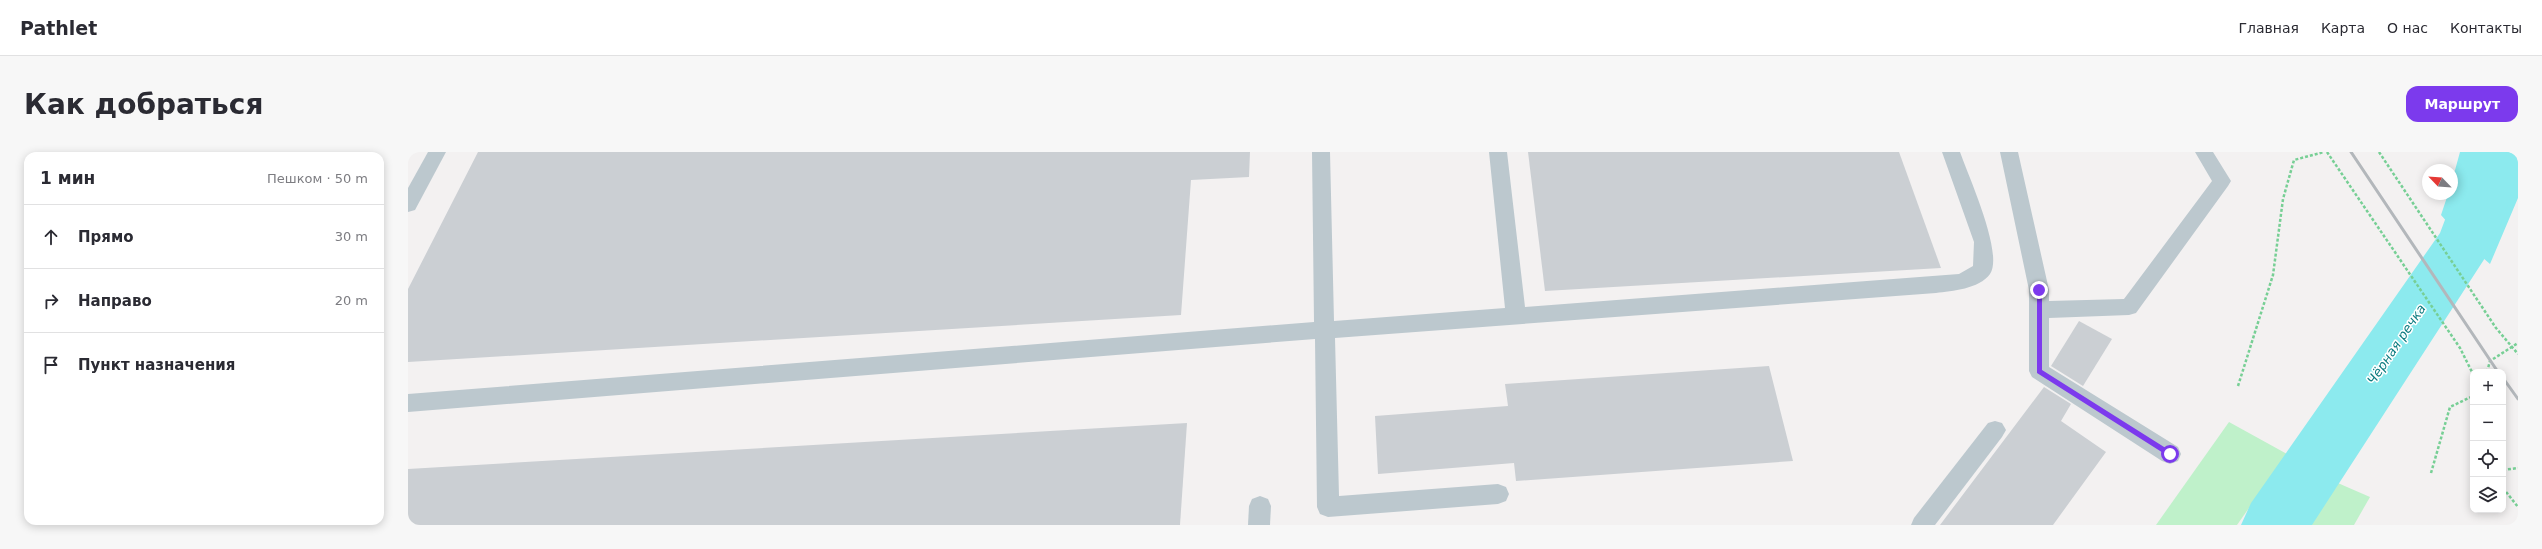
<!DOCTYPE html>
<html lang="ru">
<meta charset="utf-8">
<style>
:root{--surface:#fff;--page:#f7f7f7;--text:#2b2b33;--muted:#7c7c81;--line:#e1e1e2;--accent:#7c3aed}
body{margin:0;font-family:"DejaVu Sans",sans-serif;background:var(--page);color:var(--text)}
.controls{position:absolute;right:12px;bottom:12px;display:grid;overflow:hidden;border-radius:8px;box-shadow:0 2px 10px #0003}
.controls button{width:36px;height:36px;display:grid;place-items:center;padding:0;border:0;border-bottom:1px solid var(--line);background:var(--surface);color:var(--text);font:20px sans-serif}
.compass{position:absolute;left:2014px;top:12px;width:36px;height:36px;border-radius:50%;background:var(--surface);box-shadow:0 2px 10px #0003;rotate:295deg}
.stop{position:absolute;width:12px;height:12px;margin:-9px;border:3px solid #7c3aed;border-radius:50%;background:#fff}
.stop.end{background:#7c3aed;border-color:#fff;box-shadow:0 1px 4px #0008}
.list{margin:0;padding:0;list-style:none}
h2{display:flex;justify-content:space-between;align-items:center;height:52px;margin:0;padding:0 16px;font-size:17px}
h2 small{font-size:13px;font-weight:400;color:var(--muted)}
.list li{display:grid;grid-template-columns:26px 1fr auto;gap:12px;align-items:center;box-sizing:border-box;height:64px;padding:0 16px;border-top:1px solid var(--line)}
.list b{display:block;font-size:15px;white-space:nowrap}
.list em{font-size:13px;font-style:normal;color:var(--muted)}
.icon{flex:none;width:22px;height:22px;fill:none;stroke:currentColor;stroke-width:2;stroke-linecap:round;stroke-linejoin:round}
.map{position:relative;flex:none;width:2110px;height:373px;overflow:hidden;border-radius:12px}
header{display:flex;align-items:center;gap:24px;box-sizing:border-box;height:56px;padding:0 20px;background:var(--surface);border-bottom:1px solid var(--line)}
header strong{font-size:19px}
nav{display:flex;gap:22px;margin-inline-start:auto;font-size:14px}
.intro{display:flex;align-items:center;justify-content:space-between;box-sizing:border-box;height:96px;padding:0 24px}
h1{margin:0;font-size:28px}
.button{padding:10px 18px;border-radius:12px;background:var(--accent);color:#fff;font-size:14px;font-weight:700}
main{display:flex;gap:24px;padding:0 24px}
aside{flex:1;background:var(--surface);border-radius:12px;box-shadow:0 2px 10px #0003}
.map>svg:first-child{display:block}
.green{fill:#bff1ca}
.water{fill:#8ceaee}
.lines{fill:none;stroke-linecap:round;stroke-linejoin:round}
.river{fill:#8ceaee;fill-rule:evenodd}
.building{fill:#cbcfd3}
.path{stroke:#77cf95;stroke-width:2.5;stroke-dasharray:3 2;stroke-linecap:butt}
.lane{fill:#bcc8ce;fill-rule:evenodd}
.rail{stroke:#b3b7bb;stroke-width:3}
.route{fill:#7c3aed}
.labels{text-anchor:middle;stroke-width:3;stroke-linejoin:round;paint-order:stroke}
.water-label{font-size:13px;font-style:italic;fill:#0c7c80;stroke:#fff}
</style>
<header>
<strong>Pathlet</strong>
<nav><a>Главная</a><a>Карта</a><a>О нас</a><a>Контакты</a></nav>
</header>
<div class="intro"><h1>Как добраться</h1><a class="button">Маршрут</a></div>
<main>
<aside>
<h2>1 мин<small>Пешком · 50 m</small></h2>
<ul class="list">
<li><svg class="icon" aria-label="ahead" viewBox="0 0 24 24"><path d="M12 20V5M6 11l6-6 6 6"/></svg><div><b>Прямо</b></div><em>30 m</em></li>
<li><svg class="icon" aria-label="right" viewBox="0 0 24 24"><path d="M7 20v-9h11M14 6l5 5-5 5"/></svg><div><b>Направо</b></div><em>20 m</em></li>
<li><svg class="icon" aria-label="arrive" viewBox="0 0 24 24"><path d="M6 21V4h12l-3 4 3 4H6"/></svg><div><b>Пункт назначения</b></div></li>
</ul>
</aside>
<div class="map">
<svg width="2110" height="373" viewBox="0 0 2110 373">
<rect width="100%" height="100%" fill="#f3f1f1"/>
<!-- green -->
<g class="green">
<polygon points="1821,270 1879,302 1829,373 1748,373"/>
<polygon points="1916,325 1962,345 1946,373 1883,373"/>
</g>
<!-- water -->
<polygon class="water" points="2052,0 2110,0 2110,46 2082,112 2057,90 2033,63 2040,42 2044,42 2044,29"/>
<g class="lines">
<!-- river -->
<path class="river" d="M 2058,0 L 2110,0 C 2110,33 2092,77 2077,106 L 1904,373 L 1833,373 L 1843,351 L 2032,81 L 2055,20 Z"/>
</g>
<!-- building -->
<g class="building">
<polygon points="70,0 842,0 841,25 783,28 773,163 0,210 0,137"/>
<polygon points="1120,0 1491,0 1533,116 1137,139"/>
<polygon points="1671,169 1704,187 1675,234 1643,214"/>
<polygon points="1361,214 1385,309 1108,329 1106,311 970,322 967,264 1100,254 1097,232"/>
<polygon points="1636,235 1663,252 1653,269 1698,300 1645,373 1532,373"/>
<polygon points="779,271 772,373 0,373 0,317"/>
</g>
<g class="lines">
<!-- path -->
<g class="path">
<polyline points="1919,0 2052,196 2065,222"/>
<polyline points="1971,0 2088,176 2110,202"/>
<polyline points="2079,220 2082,209 2110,191"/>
<polyline points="1830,234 1865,123 1875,47 1886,8 1916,0"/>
<polyline points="2095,318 2110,316"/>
<polyline points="2023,321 2042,255 2065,244"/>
<polyline points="2095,336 2110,355"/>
</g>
<!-- lane -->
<g class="lane">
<polygon points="20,0 38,0 7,58 0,60 0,36"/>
<path d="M 904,0 L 922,0 L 926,169 L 1097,156 L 1081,0 L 1099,0 L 1117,155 L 1551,122 L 1565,114 L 1566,90 L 1534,0 L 1552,0 C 1560,23 1596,102 1582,122 C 1571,137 1544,139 1528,141 L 927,186 L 931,344 L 1090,332 L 1098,335 L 1101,342 L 1098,349 L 1090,352 L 920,365 L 912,362 L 909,355 L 907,187 L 0,260 L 0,242 L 906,170 Z"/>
<polygon points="1592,0 1610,0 1641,138 1641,149 1716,147 1804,29 1787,0 1805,0 1823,29 1820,34 1728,161 1721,163 1641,166 1641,215 1770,295 1773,302 1770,309 1762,312 1754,309 1624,225 1621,219 1621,138"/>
<polygon points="1587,269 1594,271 1598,278 1594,285 1527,373 1503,373 1506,366 1580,271"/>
<polygon points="852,344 860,347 863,354 862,373 840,373 841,354 844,347"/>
</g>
<!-- rail -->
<g class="rail">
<polyline points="1943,0 2090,220"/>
<polyline points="2095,226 2110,247"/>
</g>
</g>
<!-- route -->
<polygon class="route" points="1629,136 1634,138 1634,218 1764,300 1764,304 1760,304 1629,221"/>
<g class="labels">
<!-- water labels -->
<g class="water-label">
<text transform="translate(1988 192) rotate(-56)" y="5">Чёрная речка</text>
</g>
</g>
</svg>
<div class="controls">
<button>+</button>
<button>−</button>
<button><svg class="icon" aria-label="locate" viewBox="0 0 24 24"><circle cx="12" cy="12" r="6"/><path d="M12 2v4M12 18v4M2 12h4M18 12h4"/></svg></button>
<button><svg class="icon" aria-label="layers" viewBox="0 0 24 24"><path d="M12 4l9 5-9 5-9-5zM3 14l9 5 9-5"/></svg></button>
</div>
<svg class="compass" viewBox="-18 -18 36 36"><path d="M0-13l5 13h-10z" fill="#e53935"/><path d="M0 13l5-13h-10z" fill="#7c7c81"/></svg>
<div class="stop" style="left:1762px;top:302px"></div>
<div class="stop end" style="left:1631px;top:138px"></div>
</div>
</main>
